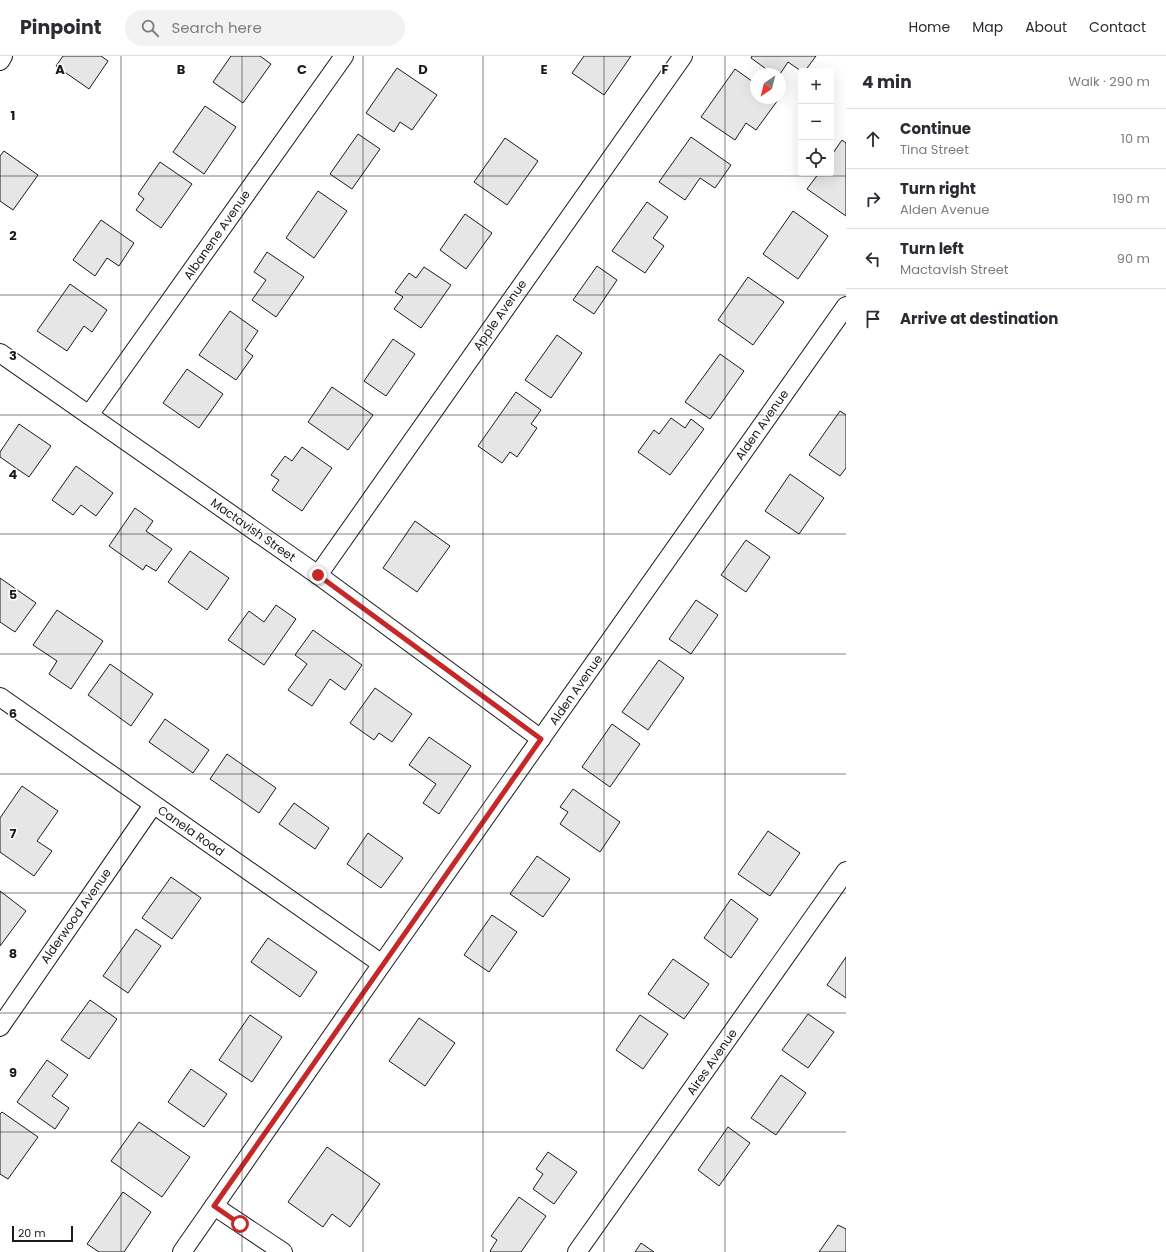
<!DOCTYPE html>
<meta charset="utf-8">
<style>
:root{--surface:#fff;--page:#f2f2f3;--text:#2b2b33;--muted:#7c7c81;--line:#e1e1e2}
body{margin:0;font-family:Poppins,sans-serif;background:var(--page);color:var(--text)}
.controls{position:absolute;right:12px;top:12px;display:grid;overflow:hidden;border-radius:4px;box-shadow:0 4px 16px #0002}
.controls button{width:36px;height:36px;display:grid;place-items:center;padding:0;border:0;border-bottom:1px solid var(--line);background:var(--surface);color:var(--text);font:20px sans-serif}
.compass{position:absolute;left:750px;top:12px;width:36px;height:36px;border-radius:50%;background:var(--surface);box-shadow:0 4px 16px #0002;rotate:215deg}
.scale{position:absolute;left:12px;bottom:10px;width:61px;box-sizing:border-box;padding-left:4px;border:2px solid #1a1a1a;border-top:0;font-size:11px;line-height:14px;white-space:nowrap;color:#1a1a1a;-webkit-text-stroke:3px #fff;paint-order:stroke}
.stop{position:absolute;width:12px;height:12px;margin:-9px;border:3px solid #c62828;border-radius:50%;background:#fff}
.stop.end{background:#c62828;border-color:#fff;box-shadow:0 1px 4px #0008}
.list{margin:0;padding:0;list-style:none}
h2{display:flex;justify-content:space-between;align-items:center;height:52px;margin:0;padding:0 16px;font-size:17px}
h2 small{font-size:13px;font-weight:400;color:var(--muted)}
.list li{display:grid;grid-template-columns:26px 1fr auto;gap:12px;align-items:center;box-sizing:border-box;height:60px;padding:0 16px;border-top:1px solid var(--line)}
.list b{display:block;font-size:15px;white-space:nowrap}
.list p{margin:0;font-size:13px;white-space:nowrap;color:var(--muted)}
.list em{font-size:13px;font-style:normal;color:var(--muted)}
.icon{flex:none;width:22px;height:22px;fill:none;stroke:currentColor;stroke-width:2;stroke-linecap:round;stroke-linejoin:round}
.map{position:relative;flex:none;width:846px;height:1196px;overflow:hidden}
header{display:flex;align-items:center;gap:24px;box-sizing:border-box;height:56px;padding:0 20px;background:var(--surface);border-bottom:1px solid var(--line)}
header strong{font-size:19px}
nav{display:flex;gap:22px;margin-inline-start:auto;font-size:14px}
.search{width:280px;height:36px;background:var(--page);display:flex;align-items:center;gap:10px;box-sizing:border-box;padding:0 14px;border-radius:22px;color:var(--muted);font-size:15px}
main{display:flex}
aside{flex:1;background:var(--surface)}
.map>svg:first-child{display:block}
.building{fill:#e6e6e6;stroke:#1a1a1a}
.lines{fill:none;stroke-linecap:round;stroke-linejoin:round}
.minor-casing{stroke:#1a1a1a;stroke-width:20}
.minor{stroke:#fff;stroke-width:18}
.route{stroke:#c62828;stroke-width:5}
.grid{fill:none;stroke:#1a1a1a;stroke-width:1;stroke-opacity:0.55}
.labels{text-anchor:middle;stroke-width:3;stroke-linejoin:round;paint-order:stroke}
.street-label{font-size:12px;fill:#1a1a1a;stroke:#fff}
.grid-label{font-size:13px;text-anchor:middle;font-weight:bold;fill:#1a1a1a;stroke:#fff;stroke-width:3;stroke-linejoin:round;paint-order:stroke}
</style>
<header>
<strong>Pinpoint</strong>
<div class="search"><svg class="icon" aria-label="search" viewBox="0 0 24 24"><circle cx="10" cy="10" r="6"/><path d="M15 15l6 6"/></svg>Search here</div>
<nav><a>Home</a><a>Map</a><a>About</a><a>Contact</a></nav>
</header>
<main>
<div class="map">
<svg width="846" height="1196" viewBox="0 0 846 1196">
<rect width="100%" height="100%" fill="#fff"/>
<!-- building -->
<g class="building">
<polygon points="63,0 101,0 108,5 89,33 56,10"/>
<polygon points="231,0 260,0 271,8 243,47 213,26"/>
<polygon points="584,0 631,0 604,39 572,17"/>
<polygon points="752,0 816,0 805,15 801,15 788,6 780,18 773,18 751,2"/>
<polygon points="397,12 437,39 412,74 400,66 394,76 366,57"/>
<polygon points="735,13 756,28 756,42 775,42 778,44 756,74 746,67 735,84 701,61"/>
<polygon points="205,50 236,71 204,118 173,96"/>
<polygon points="358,78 380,93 352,133 330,118"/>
<polygon points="691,81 731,109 715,132 700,122 685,144 659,126"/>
<polygon points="505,82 538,105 507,149 474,126"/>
<polygon points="842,84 846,87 846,160 807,133 819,117 831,117 831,100"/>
<polygon points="4,95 38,119 13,154 0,145 0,100"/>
<polygon points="160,106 192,128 161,172 136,154 144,143 138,138"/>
<polygon points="318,135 347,155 314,202 286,182"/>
<polygon points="647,146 668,161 653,182 664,190 645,217 612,195"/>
<polygon points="793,155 828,180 798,223 763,198"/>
<polygon points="465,158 492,177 466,213 440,194"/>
<polygon points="101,164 134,187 119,210 107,202 95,220 73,204"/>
<polygon points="267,196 304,221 276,261 252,244 266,224 254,216"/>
<polygon points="597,210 617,224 594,258 573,244"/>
<polygon points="424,211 451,229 421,272 394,253 403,241 395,236 409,217 416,222"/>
<polygon points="748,221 784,246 753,289 718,264"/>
<polygon points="70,228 107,254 92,276 84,270 67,295 37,275"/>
<polygon points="230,255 258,275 245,294 253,300 236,324 199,299"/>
<polygon points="557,279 582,297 551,342 525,324"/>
<polygon points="393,283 415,298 386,340 364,325"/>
<polygon points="720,298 744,315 710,363 685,346"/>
<polygon points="187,313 223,338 199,372 163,347"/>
<polygon points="332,331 373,359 348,394 308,366"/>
<polygon points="516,336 541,354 531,368 537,372 517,401 510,396 502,407 478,390"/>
<polygon points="840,355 846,359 846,412 840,420 809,399"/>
<polygon points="671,362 685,372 691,363 704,373 670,419 638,396 654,374 659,378"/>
<polygon points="19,368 51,390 29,421 0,401 0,396"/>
<polygon points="302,391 332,412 302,455 272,434 279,424 271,419 285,400 292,405"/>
<polygon points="76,410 113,437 96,460 81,449 73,459 52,444"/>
<polygon points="790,418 824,442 799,478 765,455"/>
<polygon points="135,452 153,465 146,475 172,493 156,515 146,509 143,514 109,490"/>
<polygon points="415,465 450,490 417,536 383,512"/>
<polygon points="746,484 770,501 746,536 721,519"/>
<polygon points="190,495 229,522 207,554 168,526"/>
<polygon points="0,522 36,547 15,576 0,566"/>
<polygon points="696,544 718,559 691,598 669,583"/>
<polygon points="276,549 296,563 264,609 228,584 249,555 264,566"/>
<polygon points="57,554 103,585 71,633 49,618 57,605 33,589"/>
<polygon points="313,574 362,609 345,634 330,623 312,650 288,634 307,608 295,599"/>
<polygon points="659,604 684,622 648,674 622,656"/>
<polygon points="110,608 153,638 131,670 88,639"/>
<polygon points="375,632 412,658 392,686 379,677 374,684 350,667"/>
<polygon points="165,663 209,694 193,717 149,686"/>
<polygon points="612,668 640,688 610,731 582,711"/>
<polygon points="429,681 471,710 439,758 423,747 436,728 409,709"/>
<polygon points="227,698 276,732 259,757 210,723"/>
<polygon points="22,730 58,755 37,785 52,795 34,820 0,796 0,762"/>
<polygon points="573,733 620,766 600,796 560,768 568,756 560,751"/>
<polygon points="294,747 329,772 315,793 279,768"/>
<polygon points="768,775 800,797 770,840 738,818"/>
<polygon points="368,777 403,802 381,832 347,808"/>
<polygon points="537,800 570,823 543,861 510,838"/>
<polygon points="171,821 201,842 172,883 142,862"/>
<polygon points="0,835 26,855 0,890"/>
<polygon points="731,843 758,863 731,902 704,882"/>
<polygon points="492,859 517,876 489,916 464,899"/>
<polygon points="136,873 161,890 128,937 103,920"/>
<polygon points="268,882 317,916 300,941 251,906"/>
<polygon points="846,901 846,942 827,929"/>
<polygon points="673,903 709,928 684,963 648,938"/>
<polygon points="90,944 117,963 89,1003 61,984"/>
<polygon points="808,958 834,976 808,1012 782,994"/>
<polygon points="250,959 282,981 252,1026 219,1004"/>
<polygon points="640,959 668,978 643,1013 616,994"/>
<polygon points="419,962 455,987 425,1030 389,1005"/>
<polygon points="47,1004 68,1019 52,1040 69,1052 55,1073 17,1046"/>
<polygon points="191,1013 227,1038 204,1071 168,1046"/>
<polygon points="781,1019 806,1037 776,1079 751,1062"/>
<polygon points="2,1056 38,1081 8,1123 0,1118 0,1058"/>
<polygon points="139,1066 190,1101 162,1141 111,1105"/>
<polygon points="728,1071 750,1087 719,1130 698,1114"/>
<polygon points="327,1091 380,1128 350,1171 332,1158 323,1171 288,1146"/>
<polygon points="548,1096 577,1116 554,1148 533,1133 543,1118 536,1113"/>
<polygon points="123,1136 151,1156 124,1196 99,1196 87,1188"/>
<polygon points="519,1141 546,1160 521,1196 491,1196 490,1195 497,1184 491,1180"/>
<polygon points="838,1169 846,1173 846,1196 819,1196"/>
<polygon points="641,1187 654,1196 635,1196"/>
</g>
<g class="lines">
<!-- minor casing -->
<g class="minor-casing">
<g id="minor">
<polyline points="0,5 3,0"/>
<polyline points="0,297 318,519 541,683"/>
<polyline points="89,359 344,0"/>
<polyline points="318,519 683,0"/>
<polyline points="0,641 382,908"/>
<polyline points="0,971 153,749"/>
<polyline points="214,1150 283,1196"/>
<polyline points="182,1196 382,908 846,250"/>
<polyline points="577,1196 846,815"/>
</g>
</g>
<!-- minor -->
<use href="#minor" class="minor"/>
</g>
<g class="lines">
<!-- route -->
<polyline class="route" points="240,1168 214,1150 541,683 318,519"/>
</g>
<!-- grid -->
<path class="grid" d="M 121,0 L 121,1196M 242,0 L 242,1196M 363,0 L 363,1196M 483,0 L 483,1196M 604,0 L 604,1196M 725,0 L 725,1196M 0,120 L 846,120M 0,239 L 846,239M 0,359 L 846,359M 0,478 L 846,478M 0,598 L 846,598M 0,718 L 846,718M 0,837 L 846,837M 0,957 L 846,957M 0,1076 L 846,1076"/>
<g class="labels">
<!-- street labels -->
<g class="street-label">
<text transform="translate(217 179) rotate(-55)" y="4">Albanene Avenue</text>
<text transform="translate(500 259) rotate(-55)" y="4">Apple Avenue</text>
<text transform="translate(762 369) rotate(-55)" y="4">Alden Avenue</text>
<text transform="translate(253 474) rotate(35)" y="4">Mactavish Street</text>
<text transform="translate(576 634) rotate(-55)" y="4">Alden Avenue</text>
<text transform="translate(191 775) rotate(35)" y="4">Canela Road</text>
<text transform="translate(76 860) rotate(-55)" y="4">Alderwood Avenue</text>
<text transform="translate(712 1006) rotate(-55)" y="4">Aires Avenue</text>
</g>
</g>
<g class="grid-label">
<text x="60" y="18">A</text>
<text x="181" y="18">B</text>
<text x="302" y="18">C</text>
<text x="423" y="18">D</text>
<text x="544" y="18">E</text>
<text x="665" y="18">F</text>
<text x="13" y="64">1</text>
<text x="13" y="184">2</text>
<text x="13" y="304">3</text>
<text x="13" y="423">4</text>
<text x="13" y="543">5</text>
<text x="13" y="662">6</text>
<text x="13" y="782">7</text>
<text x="13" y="902">8</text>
<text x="13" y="1021">9</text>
</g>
</svg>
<div class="controls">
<button>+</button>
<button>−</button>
<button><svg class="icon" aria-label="locate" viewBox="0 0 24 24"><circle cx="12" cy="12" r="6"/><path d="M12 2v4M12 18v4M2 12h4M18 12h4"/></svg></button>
</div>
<svg class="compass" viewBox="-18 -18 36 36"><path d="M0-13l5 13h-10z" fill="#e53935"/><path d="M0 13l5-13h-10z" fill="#7c7c81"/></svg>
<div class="scale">20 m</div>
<div class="stop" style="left:240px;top:1168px"></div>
<div class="stop end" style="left:318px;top:519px"></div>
</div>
<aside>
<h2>4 min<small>Walk · 290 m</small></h2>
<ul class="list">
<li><svg class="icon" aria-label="ahead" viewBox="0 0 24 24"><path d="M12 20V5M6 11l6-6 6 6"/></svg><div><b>Continue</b><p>Tina Street</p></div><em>10 m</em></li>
<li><svg class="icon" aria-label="right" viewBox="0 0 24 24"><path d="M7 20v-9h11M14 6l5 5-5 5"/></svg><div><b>Turn right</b><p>Alden Avenue</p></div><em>190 m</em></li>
<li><svg class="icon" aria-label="left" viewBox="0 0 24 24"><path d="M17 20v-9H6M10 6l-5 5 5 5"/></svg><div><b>Turn left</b><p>Mactavish Street</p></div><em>90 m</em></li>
<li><svg class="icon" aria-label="arrive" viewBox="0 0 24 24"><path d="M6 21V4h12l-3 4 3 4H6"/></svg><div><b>Arrive at destination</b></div></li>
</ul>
</aside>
</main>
